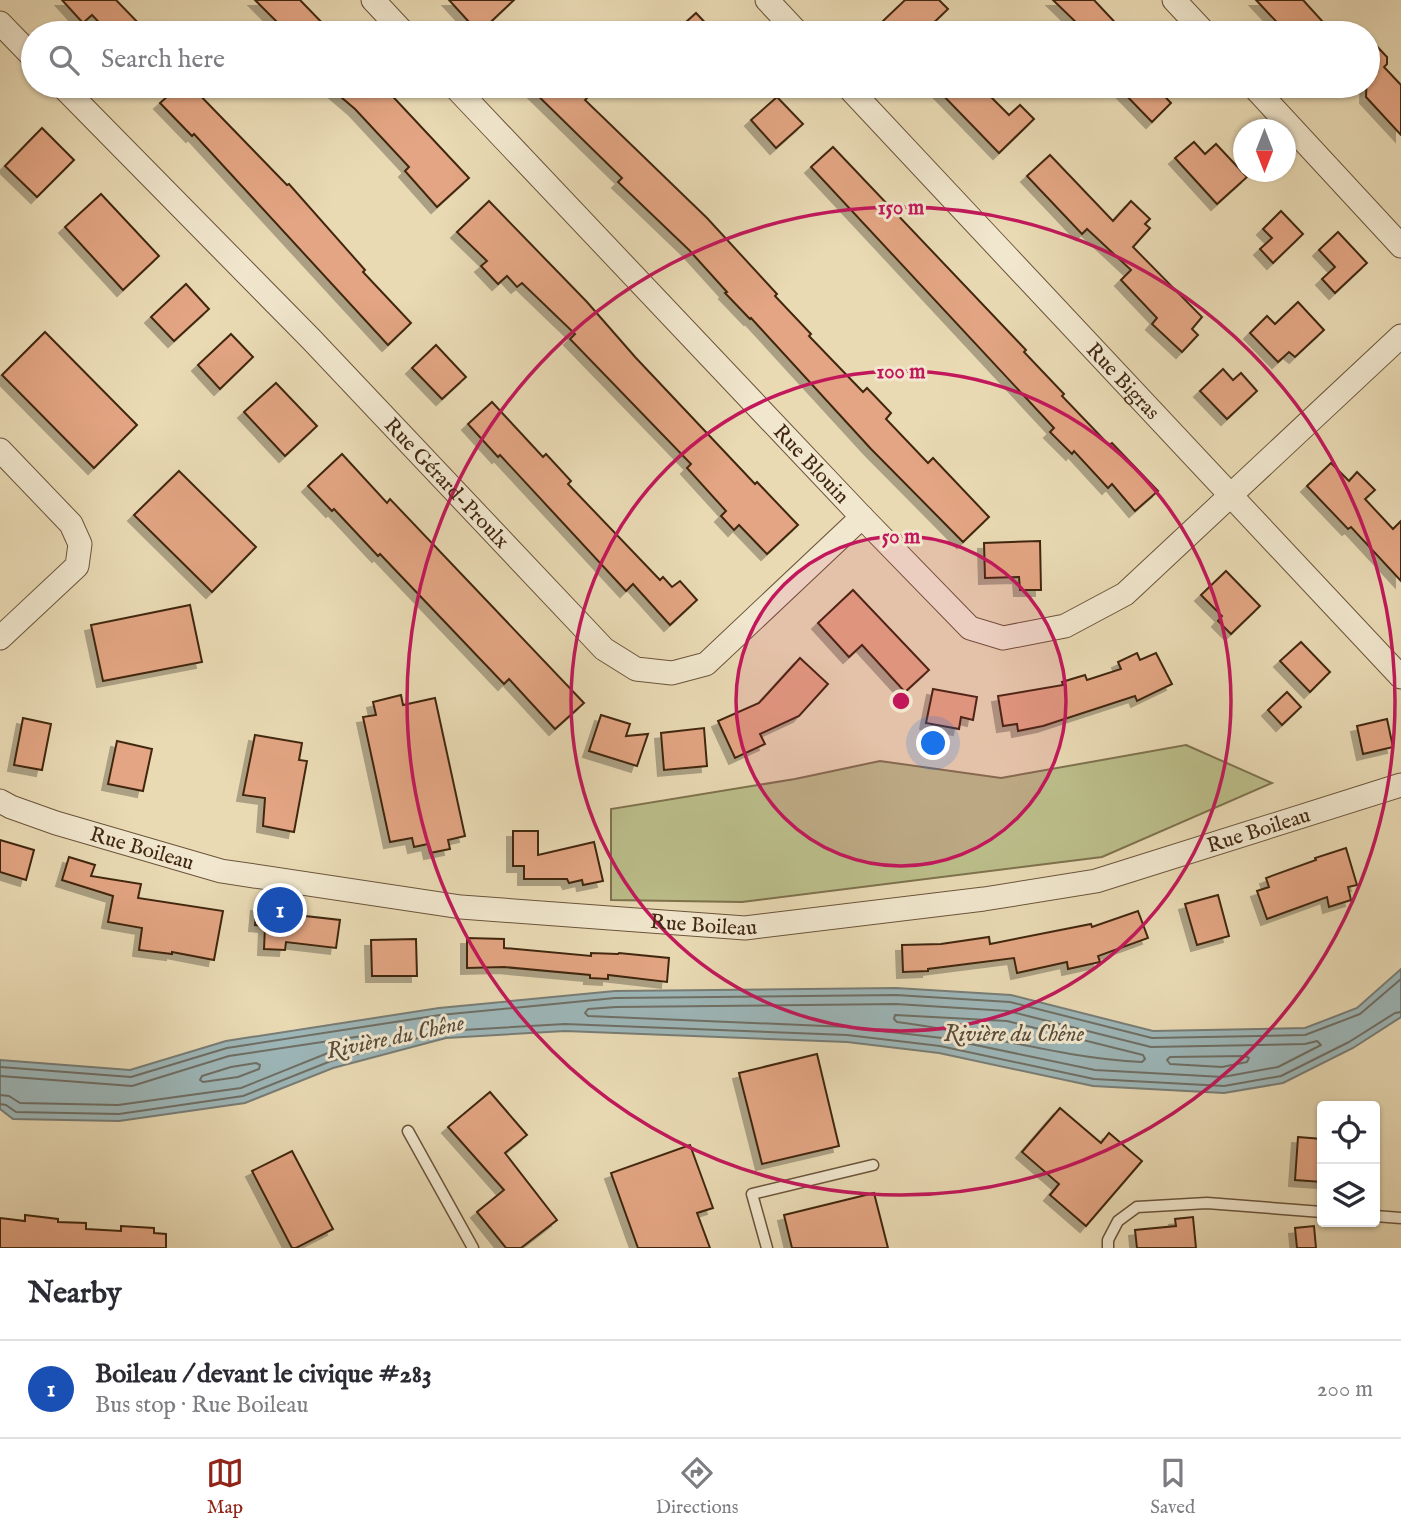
<!DOCTYPE html>
<meta charset="utf-8">
<style>
:root{--surface:#fff;--page:#f2f2f3;--text:#2b2b33;--muted:#7c7c81;--line:#e1e1e2;--accent:#8f2418}
body{margin:0;font-family:"IM FELL English",serif;background:var(--page);color:var(--text)}
.controls{position:absolute;right:21px;bottom:21px;display:grid;overflow:hidden;border-radius:7px;box-shadow:0 2px 5px #0004}
.controls button{width:63px;height:63px;display:grid;place-items:center;padding:0;border:0;border-bottom:2px solid var(--line);background:var(--surface);color:var(--text);font:35px sans-serif}
.compass{position:absolute;left:1233px;top:119px;width:63px;height:63px;border-radius:50%;background:var(--surface);box-shadow:0 2px 5px #0004;rotate:180deg}
.you{position:absolute;left:934px;top:744px;width:24px;height:24px;margin:-18px;border:5px solid #fff;border-radius:50%;background:#1a73e8;box-shadow:0 0 0 10px #1a73e833}
.badge{display:grid;place-items:center;width:46px;height:46px;border-radius:50%;background:var(--accent);color:#fff;font-size:23px;font-weight:700}
.pin{position:absolute;translate:-50% -50%;border:4px solid #fff;box-shadow:0 2px 7px #0006}
.list{margin:0;padding:0;list-style:none}
h2{display:flex;justify-content:space-between;align-items:center;height:91px;margin:0;padding:0 28px;font-size:30px}
h2 small{font-size:23px;font-weight:400;color:var(--muted)}
.list li{display:grid;grid-template-columns:46px 1fr auto;gap:21px;align-items:center;box-sizing:border-box;height:98px;padding:0 28px;border-top:2px solid var(--line)}
.list b{display:block;font-size:26px;white-space:nowrap}
.list p{margin:0;font-size:23px;white-space:nowrap;color:var(--muted)}
.list em{font-size:23px;font-style:normal;color:var(--muted)}
.icon{flex:none;width:38px;height:38px;fill:none;stroke:currentColor;stroke-width:2;stroke-linecap:round;stroke-linejoin:round}
.map{position:relative;flex:none;width:1401px;height:1248px;overflow:hidden}
.search{position:absolute;background:var(--surface);box-shadow:0 2px 5px #0004;left:21px;right:21px;top:21px;height:77px;display:flex;align-items:center;gap:18px;box-sizing:border-box;padding:0 24px;border-radius:38px;color:var(--muted);font-size:26px}
.sheet{height:189px;background:var(--surface)}
nav{display:flex;justify-content:space-around;align-items:center;box-sizing:border-box;height:98px;border-top:2px solid var(--line);background:var(--surface);font-size:19px;color:var(--muted)}
nav a{display:grid;justify-items:center;gap:4px}
nav .on{color:var(--accent)}
.map>svg:first-child{display:block}
.green{fill:#bbbe8a;stroke:#7e724e;stroke-width:2}
.water{fill:#9db7b9;stroke:#787d76;stroke-width:2}
.lines{fill:none;stroke-linecap:round;stroke-linejoin:round}
.shore{stroke:#6f6f65;stroke-width:2}
.building{fill:#e3a583;stroke:#412711;stroke-width:2;filter:url(#shadow)}
.lane-casing{stroke:#6b543a;stroke-width:13}
.street-casing{stroke:#6b543a;stroke-width:25}
.lane{stroke:#f1e7ce;stroke-width:10}
.street{stroke:#f1e7ce;stroke-width:23}
.ring{fill:none;stroke:#c2185b;stroke-width:3.5}
.labels{text-anchor:middle;stroke-width:6;stroke-linejoin:round;paint-order:stroke}
.street-label{font-size:21px;fill:#412711;stroke:#f1e7ce}
.water-label{font-size:23px;font-style:italic;fill:#584b3b;stroke:#f1e7ce}
.centre{fill:#c2185b;stroke:#f1e7ce;stroke-width:3.5}
.ring-label{font-size:21px;text-anchor:middle;font-weight:bold;fill:#c2185b;stroke:#f1e7ce;stroke-width:6;stroke-linejoin:round;paint-order:stroke}
</style>
<div class="map">
<svg width="1401" height="1248" viewBox="0 0 1401 1248">
<defs>
<filter id="shadow"><feDropShadow dx="-6" dy="6" stdDeviation="0" flood-color="#0004"/></filter>
</defs>
<rect width="100%" height="100%" fill="#e9dab4"/>
<filter id="stains"><feTurbulence type="fractalNoise" baseFrequency=".00286" numOctaves="4"/><feColorMatrix values="0 0 0 0 .2 0 0 0 0 .09 0 0 0 0 .02 0 0 0 .5 -.17"/></filter>
<radialGradient id="worn" r=".72"><stop offset=".6" stop-color="#630" stop-opacity="0"/><stop offset="1" stop-color="#630" stop-opacity=".3"/></radialGradient>
<!-- green -->
<polygon class="green" points="1186,745 1272,783 1102,857 742,902 611,900 611,809 795,779 880,761 1001,778"/>
<!-- water -->
<polygon class="water" points="1401,969 1401,1017 1353,1048 1283,1083 1224,1093 1093,1086 939,1053 847,1042 565,1031 446,1038 333,1068 245,1103 119,1121 13,1119 0,1109 0,1060 130,1070 226,1041 439,1008 615,991 896,988 1011,995 1153,1031 1305,1028 1357,1008"/>
<g class="lines">
<!-- shore -->
<g class="shore">
<polygon points="896,1004 1008,1011 1151,1047 1305,1044 1317,1041 1321,1045 1278,1067 1223,1077 1095,1070 942,1038 848,1027 588,1016 585,1013 588,1009 616,1007"/>
<path d="M 895,1015 L 1007,1021 L 1143,1055 L 1145,1059 L 1142,1062 C 1059,1058 979,1032 897,1022 L 894,1019 Z"/>
<polygon points="1245,1056 1249,1058 1247,1062 1222,1067 1170,1064 1167,1060 1170,1057"/>
<polygon points="256,1063 260,1065 259,1069 238,1077 203,1082 200,1080 202,1076 231,1067"/>
<polyline points="0,1067 131,1077 227,1048 440,1015 615,998 896,995 1010,1002 1152,1038 1305,1035 1360,1014 1401,979"/>
<polyline points="0,1076 132,1086 229,1056 369,1035 373,1038 371,1042 328,1053 241,1088 118,1105 20,1103 9,1096 0,1095"/>
<polyline points="0,1104 6,1105 16,1112 119,1114 243,1096 331,1061 445,1031 565,1024 847,1035 940,1046 1094,1079 1224,1086 1281,1076 1349,1042 1395,1013 1401,1012"/>
</g>
</g>
<!-- building -->
<g class="building">
<polygon points="62,0 116,0 148,33 109,33 92,15 83,23"/>
<polygon points="255,0 300,0 332,33 288,33"/>
<polygon points="449,0 514,0 479,33"/>
<polygon points="905,0 939,0 948,9 923,33 894,33 883,21"/>
<polygon points="1053,0 1094,0 1125,33 1087,33"/>
<polygon points="1256,0 1303,0 1333,33 1287,33"/>
<polygon points="696,13 715,33 674,33"/>
<polygon points="1368,37 1387,57 1387,64 1384,67 1401,85 1401,135 1366,97"/>
<polygon points="179,86 191,86 287,185 289,184 365,270 363,272 411,323 388,345 194,134 192,136 160,103"/>
<polygon points="328,86 383,86 469,178 437,207 405,171 409,167 355,109"/>
<polygon points="528,86 581,86 590,95 585,100 707,218 777,294 775,296 811,334 809,336 863,392 867,388 891,413 886,419 928,463 933,458 989,517 963,542 871,449 751,318 750,319 725,293 727,292 689,250 618,182 622,178"/>
<polygon points="934,86 980,86 1009,115 1020,105 1034,119 999,153"/>
<polygon points="1117,86 1155,86 1171,103 1152,122"/>
<polygon points="777,97 803,124 776,148 751,120"/>
<polygon points="42,128 74,160 37,197 5,166"/>
<polygon points="1194,142 1205,154 1216,144 1247,177 1217,204 1175,158"/>
<polygon points="833,147 1026,350 1024,352 1064,394 1062,396 1109,445 1112,443 1158,491 1135,511 1112,484 1108,488 1074,451 1072,454 1050,432 1054,428 811,167"/>
<polygon points="1050,155 1113,221 1131,201 1150,219 1145,224 1150,228 1133,247 1202,317 1192,329 1198,335 1182,352 1152,324 1157,318 1121,280 1131,270 1087,229 1082,234 1027,176"/>
<polygon points="101,194 159,256 123,290 65,227"/>
<polygon points="489,201 587,302 636,358 755,484 757,482 798,525 767,554 739,525 734,530 721,516 726,511 687,468 691,464 570,339 575,334 522,283 517,287 507,276 498,284 481,266 487,261 457,232"/>
<polygon points="1281,211 1303,234 1273,263 1260,249 1272,238 1263,229"/>
<polygon points="1338,232 1367,263 1335,293 1322,279 1335,267 1319,250"/>
<polygon points="186,284 209,309 174,341 151,317"/>
<polygon points="1298,302 1324,330 1295,357 1289,352 1278,362 1250,333 1267,316 1275,324"/>
<polygon points="45,332 137,425 94,468 2,375"/>
<polygon points="231,334 253,357 220,389 198,365"/>
<polygon points="436,345 466,377 442,399 412,368"/>
<polygon points="1223,369 1233,380 1241,373 1257,391 1227,419 1200,391"/>
<polygon points="276,383 317,426 285,456 244,412"/>
<polygon points="492,402 543,457 546,454 571,481 568,484 660,580 663,577 672,587 680,581 697,600 670,625 633,584 626,591 500,455 498,457 468,424"/>
<polygon points="342,454 387,503 390,499 584,703 555,729 509,679 504,684 380,554 378,556 334,509 332,511 308,486"/>
<polygon points="1331,463 1349,481 1357,472 1375,490 1365,499 1393,529 1401,521 1401,581 1351,527 1348,529 1307,486"/>
<polygon points="179,471 256,547 212,592 134,515"/>
<polygon points="1040,541 1041,590 1020,590 1019,577 985,578 984,543"/>
<polygon points="1226,571 1260,606 1231,634 1218,621 1222,616 1201,595"/>
<polygon points="853,590 929,670 905,692 862,645 849,657 818,623"/>
<polygon points="190,605 202,662 103,681 91,625"/>
<polygon points="1301,642 1330,672 1310,692 1280,661"/>
<polygon points="1137,653 1140,660 1156,653 1172,684 1137,701 1135,696 1043,726 1018,731 1017,724 1003,726 998,696 1063,685 1062,682 1085,675 1087,680 1121,669 1118,662"/>
<polygon points="800,658 828,684 799,716 760,734 765,744 735,758 718,721 759,703"/>
<polygon points="933,689 977,697 973,720 961,717 959,729 926,723"/>
<polygon points="1287,692 1301,707 1282,725 1268,710"/>
<polygon points="401,695 403,705 435,698 465,836 448,840 450,849 430,853 428,844 414,847 412,838 390,842 363,717 376,715 373,702"/>
<polygon points="601,715 630,724 626,736 648,734 637,766 589,751"/>
<polygon points="23,718 51,724 42,770 14,765"/>
<polygon points="1387,719 1393,747 1363,754 1357,726"/>
<polygon points="704,728 707,766 664,770 661,733"/>
<polygon points="255,735 302,743 299,760 307,761 294,832 263,826 265,798 243,795"/>
<polygon points="117,741 152,749 143,791 108,784"/>
<polygon points="513,831 538,831 538,855 594,842 603,881 583,885 582,880 569,883 567,879 524,879 524,866 513,866"/>
<polygon points="0,840 34,850 26,880 0,872"/>
<polygon points="1346,848 1357,885 1348,887 1351,900 1329,907 1327,897 1267,919 1257,891 1269,887 1266,878 1316,860 1315,858"/>
<polygon points="69,857 95,865 91,876 141,884 138,898 223,911 214,960 172,952 172,954 139,950 142,928 108,922 113,896 62,880"/>
<polygon points="1218,895 1229,936 1197,945 1185,904"/>
<polygon points="257,905 288,907 288,914 340,920 336,948 286,942 285,950 264,949 265,926 255,925"/>
<polygon points="1138,911 1148,938 1098,956 1100,962 1068,969 1067,962 1017,973 1014,958 928,969 928,971 903,972 902,945 941,944 989,937 990,944 1091,924 1092,927"/>
<polygon points="467,938 504,939 504,948 591,956 591,953 618,954 619,953 669,958 667,982 608,975 608,979 590,978 590,975 504,967 467,968"/>
<polygon points="416,939 417,976 372,976 371,940"/>
<polygon points="817,1054 839,1146 762,1164 739,1073"/>
<polygon points="490,1092 527,1135 505,1153 557,1220 521,1248 506,1248 477,1212 504,1190 448,1127"/>
<polygon points="1060,1108 1101,1143 1109,1133 1142,1161 1086,1226 1050,1195 1059,1184 1022,1152"/>
<polygon points="1298,1137 1322,1139 1322,1182 1295,1180"/>
<polygon points="690,1145 713,1208 697,1213 710,1248 638,1248 611,1173"/>
<polygon points="292,1151 333,1229 296,1248 292,1248 252,1171"/>
<polygon points="874,1193 888,1248 792,1248 784,1215"/>
<polygon points="25,1215 58,1219 58,1222 86,1223 86,1229 121,1231 121,1226 154,1228 154,1233 166,1234 166,1248 0,1248 0,1218 25,1221"/>
<polygon points="1193,1217 1196,1248 1137,1248 1135,1230 1176,1226 1175,1219"/>
<polygon points="1314,1226 1316,1248 1297,1248 1295,1228"/>
</g>
<g class="lines">
<!-- lane casing -->
<g class="lane-casing">
<g id="lane">
<polyline points="408,1131 473,1248"/>
<polyline points="1375,1216 1401,1218"/>
<polyline points="767,1248 752,1194 873,1165"/>
<polyline points="1108,1248 1108,1240 1118,1221 1137,1207 1207,1203 1322,1212"/>
</g>
</g>
<!-- street casing -->
<g class="street-casing">
<g id="street">
<polyline points="373,0 404,33"/>
<polyline points="767,0 798,33"/>
<polyline points="1174,0 1205,33"/>
<polyline points="0,23 33,57"/>
<path id="s1" d="M 62,86 L 311,339 L 604,649 L 636,669 L 672,673 L 706,664 L 862,517"/>
<path id="s2" d="M 454,86 L 862,517 L 970,628 L 1003,638 L 1065,626 L 1125,594 L 1401,336"/>
<path id="s3" d="M 847,86 L 1401,677"/>
<polyline points="1253,86 1401,246"/>
<polyline points="0,450 71,524 80,544 77,566 0,638"/>
<path id="s4" d="M 0,801 L 11,807 L 56,823 L 221,871 L 461,907 L 745,928 L 984,899 L 1096,881 L 1401,785"/>
</g>
</g>
<!-- lane -->
<use href="#lane" class="lane"/>
<!-- street -->
<use href="#street" class="street"/>
</g>
<!-- distance rings -->
<circle cx="901" cy="701" r="165" fill="#c2185b" fill-opacity=".12"/>
<g class="ring">
<circle cx="901" cy="701" r="165"/>
<circle cx="901" cy="701" r="330"/>
<circle cx="901" cy="701" r="494"/>
</g>
<g class="labels">
<!-- street labels -->
<g class="street-label">
<text dy="7" stroke="none"><textPath href="#s3" startOffset="404">Rue Bigras</textPath></text>
<text dy="7" stroke="none"><textPath href="#s2" startOffset="520">Rue Blouin</textPath></text>
<text dy="7" stroke="none"><textPath href="#s1" startOffset="553">Rue Gérard-Proulx</textPath></text>
<text dy="7" stroke="none"><textPath href="#s4" startOffset="1284">Rue Boileau</textPath></text>
<text dy="7" stroke="none"><textPath href="#s4" startOffset="150">Rue Boileau</textPath></text>
<text dy="7" stroke="none"><textPath href="#s4" startOffset="718">Rue Boileau</textPath></text>
</g>
<!-- water labels -->
<g class="water-label">
<text x="1014" y="1041">Rivière du Chêne</text>
<text transform="translate(395 1036) rotate(-12)" y="8">Rivière du Chêne</text>
</g>
</g>
<circle cx="901" cy="701" r="10" class="centre"/>
<g class="ring-label">
<text x="901" y="214">150 m</text>
<text x="901" y="378">100 m</text>
<text x="901" y="543">50 m</text>
</g>
<rect width="100%" height="100%" filter="url(#stains)"/>
<rect width="100%" height="100%" fill="url(#worn)"/>
</svg>
<div class="controls">
<button><svg class="icon" aria-label="locate" viewBox="0 0 24 24"><circle cx="12" cy="12" r="6"/><path d="M12 2v4M12 18v4M2 12h4M18 12h4"/></svg></button>
<button><svg class="icon" aria-label="layers" viewBox="0 0 24 24"><path d="M12 4l9 5-9 5-9-5zM3 14l9 5 9-5"/></svg></button>
</div>
<svg class="compass" viewBox="-18 -18 36 36"><path d="M0-13l5 13h-10z" fill="#e53935"/><path d="M0 13l5-13h-10z" fill="#7c7c81"/></svg>
<div class="you"></div>
<div class="pin badge" style="left:280px;top:910px;background:#1a4fb4">1</div>
<div class="search"><svg class="icon" aria-label="search" viewBox="0 0 24 24"><circle cx="10" cy="10" r="6"/><path d="M15 15l6 6"/></svg>Search here</div>
</div>
<section class="sheet">
<h2>Nearby<small></small></h2>
<ul class="list">
<li><span class="badge" style="background:#1a4fb4">1</span><div><b>Boileau / devant le civique #283</b><p>Bus stop · Rue Boileau</p></div><em>200 m</em></li>
</ul>
</section>
<nav>
<a class="on"><svg class="icon" aria-label="map" viewBox="0 0 24 24"><path d="M3 6l6-2 6 2 6-2v14l-6 2-6-2-6 2zM9 4v14M15 6v14"/></svg>Map</a>
<a><svg class="icon" aria-label="directions" viewBox="0 0 24 24"><path d="M12 3l9 9-9 9-9-9zM9 14v-3h6M13 9l2 2-2 2"/></svg>Directions</a>
<a><svg class="icon" aria-label="saved" viewBox="0 0 24 24"><path d="M7 4h10v16l-5-4-5 4z"/></svg>Saved</a>
</nav>
